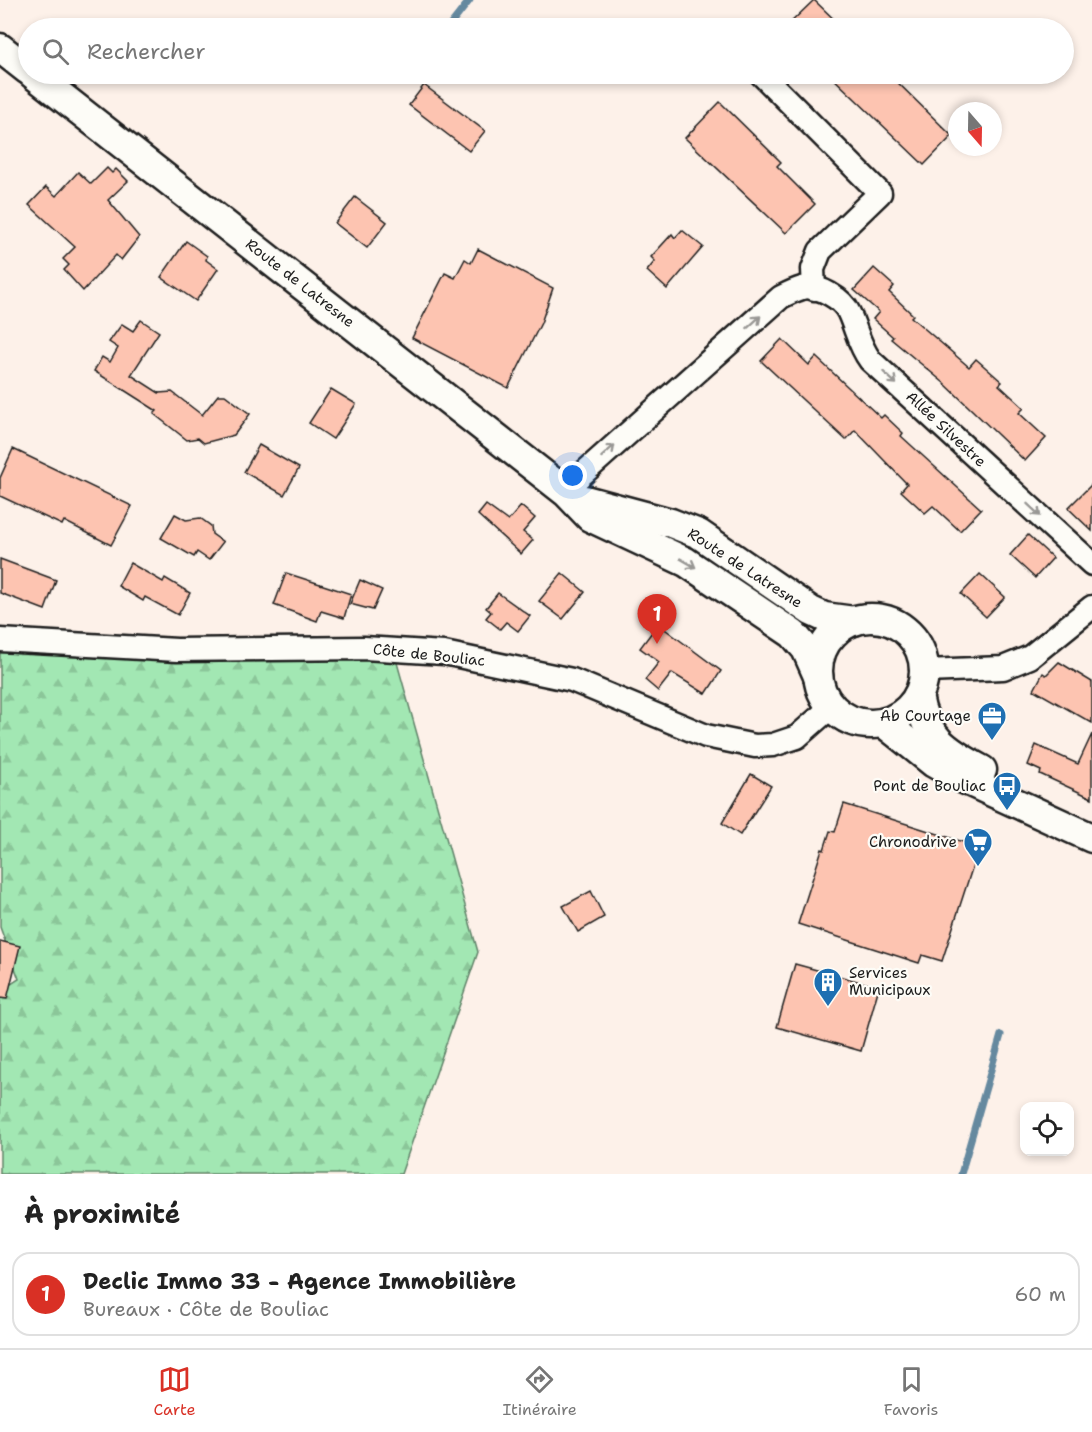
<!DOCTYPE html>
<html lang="fr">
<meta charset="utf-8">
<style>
:root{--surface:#fff;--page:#f2f2f2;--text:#222;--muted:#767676;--line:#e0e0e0;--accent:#d93025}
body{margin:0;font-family:"Shantell Sans",sans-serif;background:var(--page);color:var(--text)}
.controls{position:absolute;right:18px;bottom:18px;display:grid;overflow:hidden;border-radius:12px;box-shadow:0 3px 9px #0003}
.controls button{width:54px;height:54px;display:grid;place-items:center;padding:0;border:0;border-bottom:2px solid var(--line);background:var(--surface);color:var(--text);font:30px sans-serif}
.compass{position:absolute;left:948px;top:102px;width:54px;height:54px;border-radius:50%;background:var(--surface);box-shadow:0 3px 9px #0003;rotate:160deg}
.you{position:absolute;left:573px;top:476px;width:21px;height:21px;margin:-15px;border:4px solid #fff;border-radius:50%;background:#1a73e8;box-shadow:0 0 0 9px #1a73e833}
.badge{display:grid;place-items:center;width:39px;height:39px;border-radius:50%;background:var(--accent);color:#fff;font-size:20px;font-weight:700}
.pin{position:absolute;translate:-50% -50px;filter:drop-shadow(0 2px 3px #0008)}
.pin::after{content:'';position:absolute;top:32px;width:21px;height:18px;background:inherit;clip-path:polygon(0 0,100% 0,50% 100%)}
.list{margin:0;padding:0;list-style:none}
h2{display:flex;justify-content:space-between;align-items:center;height:78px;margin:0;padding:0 24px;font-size:26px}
h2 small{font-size:20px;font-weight:400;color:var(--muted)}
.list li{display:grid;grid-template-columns:39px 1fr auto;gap:18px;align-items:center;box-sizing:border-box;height:84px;margin:0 12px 12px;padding:0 12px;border:2px solid var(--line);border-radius:18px}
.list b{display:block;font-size:22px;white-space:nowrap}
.list p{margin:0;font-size:20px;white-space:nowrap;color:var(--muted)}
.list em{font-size:20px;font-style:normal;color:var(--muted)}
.icon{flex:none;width:33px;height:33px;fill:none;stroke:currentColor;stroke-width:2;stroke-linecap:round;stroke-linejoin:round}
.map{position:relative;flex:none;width:1092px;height:1174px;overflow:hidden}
.search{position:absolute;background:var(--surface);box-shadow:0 3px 9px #0003;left:18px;right:18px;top:18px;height:66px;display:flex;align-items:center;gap:15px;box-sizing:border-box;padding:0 21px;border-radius:33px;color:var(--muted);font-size:22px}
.sheet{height:174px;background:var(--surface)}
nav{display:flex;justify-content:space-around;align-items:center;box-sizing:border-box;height:84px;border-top:2px solid var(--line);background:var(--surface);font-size:16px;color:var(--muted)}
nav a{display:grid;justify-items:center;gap:3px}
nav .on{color:var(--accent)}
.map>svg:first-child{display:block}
.forest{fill:url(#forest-firs);stroke:#5f8268;stroke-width:1.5}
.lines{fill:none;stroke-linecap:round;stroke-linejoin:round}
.stream{stroke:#65899f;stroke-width:7}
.building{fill:#fdc4b1;stroke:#1c1c1c;stroke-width:1.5}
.minor-casing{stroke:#1c1c1c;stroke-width:27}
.tertiary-casing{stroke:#1c1c1c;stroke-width:33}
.minor{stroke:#fdfcf7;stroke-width:22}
.tertiary{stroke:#fdfcf7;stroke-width:28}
.oneway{stroke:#989794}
.labels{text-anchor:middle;stroke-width:4.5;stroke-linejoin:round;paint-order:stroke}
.street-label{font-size:15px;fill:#1c1c1c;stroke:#fdfcf7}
.poi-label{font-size:15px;fill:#1c1c1c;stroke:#fdfcf7;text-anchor:end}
</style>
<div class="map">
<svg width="1092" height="1174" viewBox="0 0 1092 1174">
<defs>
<pattern id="forest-firs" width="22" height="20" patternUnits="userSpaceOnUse" patternTransform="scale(1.5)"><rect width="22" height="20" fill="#a2e7b3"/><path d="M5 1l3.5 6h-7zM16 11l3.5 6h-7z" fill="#8bc699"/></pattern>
</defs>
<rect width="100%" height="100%" fill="#fdf1e9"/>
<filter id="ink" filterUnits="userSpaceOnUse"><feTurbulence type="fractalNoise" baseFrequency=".0167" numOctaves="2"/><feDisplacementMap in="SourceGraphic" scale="12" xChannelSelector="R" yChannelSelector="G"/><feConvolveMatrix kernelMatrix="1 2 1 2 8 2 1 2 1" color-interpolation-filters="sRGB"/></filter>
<g filter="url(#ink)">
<!-- forest -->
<path class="forest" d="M 0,648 C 132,663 264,659 396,659 L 478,952 L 401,1174 L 0,1174 L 0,991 L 19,979 L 0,927 Z"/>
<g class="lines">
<!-- stream -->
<g class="stream">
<polyline points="448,28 470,0"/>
<polyline points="961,1174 1001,1035"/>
</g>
</g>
<!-- building -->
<g class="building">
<polygon points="814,0 843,28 785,28"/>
<polygon points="829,74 889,74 952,136 924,165"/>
<polygon points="424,85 485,131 469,151 409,105"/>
<polygon points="720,102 781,162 777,166 815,204 786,233 685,138"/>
<polygon points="107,168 112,173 116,169 128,181 108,200 139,237 121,260 116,255 83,291 64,270 69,265 63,259 75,247 29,205 46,187 56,196 78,172 91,184"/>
<polygon points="355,197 387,222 367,248 335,223"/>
<polygon points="682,230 703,247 667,289 647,271 655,261 651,257 672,234 675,238"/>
<polygon points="186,241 207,256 206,260 218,269 196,301 161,277"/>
<polygon points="478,249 553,288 541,323 508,388 412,338 445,273 455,278 465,259 471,263"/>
<polygon points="874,268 894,286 889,292 913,315 911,317 969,367 976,359 1002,382 999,385 1024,408 1019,413 1046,438 1025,461 944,383 891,339 893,337 873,319 879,312 854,290"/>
<polygon points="141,320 159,332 131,375 159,393 172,392 202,415 218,395 225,395 250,414 234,435 204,443 198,438 187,440 154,414 157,411 94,371 102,357 110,362 118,348 109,342 122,324 133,331"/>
<polygon points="782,339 809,365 816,357 881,418 884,415 903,433 901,436 981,509 960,531 933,506 925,513 901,491 907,484 855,430 846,440 761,361"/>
<polygon points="331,389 356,404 333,439 309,423"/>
<polygon points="259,445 299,468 284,495 244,472"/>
<polygon points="13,449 132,506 111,545 64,521 62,525 0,496 0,478"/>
<polygon points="1092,484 1092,531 1068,508"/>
<polygon points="486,505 508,521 521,506 535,518 523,532 533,540 521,554 478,515"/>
<polygon points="175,514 186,520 200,518 211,526 212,534 223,542 209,560 197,552 194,557 161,538"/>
<polygon points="1028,535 1053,558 1035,578 1010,555"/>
<polygon points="0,559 56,580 45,610 0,593"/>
<polygon points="130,563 163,582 165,578 190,593 178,615 145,597 143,601 118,586"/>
<polygon points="286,573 351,594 344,618 321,611 317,621 274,605"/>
<polygon points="562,573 585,592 563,619 539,601"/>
<polygon points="980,574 1005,597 986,617 961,594"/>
<polygon points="360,580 382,590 373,610 350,604"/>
<polygon points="498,593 530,616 518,631 506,622 500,629 486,618 491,612 486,608"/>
<polygon points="658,624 721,671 706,694 672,673 658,691 645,680 659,662 640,648"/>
<polygon points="1059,662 1092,682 1092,723 1034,690 1043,673 1046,675"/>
<polygon points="1092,734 1092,798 1040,774 1041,771 1028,765 1036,745 1078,764"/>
<polygon points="751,774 771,786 740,835 722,823"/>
<polygon points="844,804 979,847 942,961 922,955 919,963 798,924 822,849 824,850 830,831 835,832"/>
<polygon points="591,891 604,917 578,932 563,906"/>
<polygon points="0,941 20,946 7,999 0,998"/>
<polygon points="795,964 879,987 861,1051 777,1027"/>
</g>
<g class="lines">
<!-- minor casing -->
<g class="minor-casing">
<g id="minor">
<polyline points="761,74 880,193 820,251 813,269 814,289"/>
<path d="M 567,493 L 578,478 L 781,297 C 787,294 795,290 802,288 C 818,284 843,299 849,313 C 857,331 859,345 870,360 L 1092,564"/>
<polyline points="0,640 177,650 364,648 444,653 572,680 706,736 755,746 773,745 797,737 831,707"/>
<polyline points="925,671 1003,668 1030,657 1092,607"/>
</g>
</g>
<!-- tertiary casing -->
<g class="tertiary-casing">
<g id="tertiary">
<polyline points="0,48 28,70"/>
<polyline points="33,74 567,493 590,517 686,562 793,634 806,649 818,676"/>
<polyline points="585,500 671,523 699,534 811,611 824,617 854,621"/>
<circle cx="871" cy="671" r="53"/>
<path d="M 918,696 C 925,737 946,751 982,770"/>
<polyline points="884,723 934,763 955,775 1092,838"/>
</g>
</g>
<!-- minor -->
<use href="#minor" class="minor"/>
<!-- tertiary -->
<use href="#tertiary" class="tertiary"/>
</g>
<!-- one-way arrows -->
<defs><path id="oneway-shaft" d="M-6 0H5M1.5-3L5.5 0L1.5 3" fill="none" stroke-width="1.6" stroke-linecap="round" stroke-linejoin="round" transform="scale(1.5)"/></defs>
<g class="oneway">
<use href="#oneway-shaft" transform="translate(754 322) rotate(-42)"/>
<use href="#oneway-shaft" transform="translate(890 378) rotate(43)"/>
<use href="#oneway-shaft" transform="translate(608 451) rotate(-42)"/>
<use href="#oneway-shaft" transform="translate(1034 510) rotate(43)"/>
<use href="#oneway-shaft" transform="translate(688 563) rotate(30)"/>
</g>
</g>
<!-- icons -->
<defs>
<g id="office-pin" transform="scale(1.5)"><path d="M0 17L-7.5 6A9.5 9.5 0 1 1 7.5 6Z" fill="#1f6fb2" stroke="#fdfcf7"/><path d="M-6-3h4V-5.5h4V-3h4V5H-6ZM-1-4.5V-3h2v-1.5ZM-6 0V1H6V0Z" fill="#fff"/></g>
<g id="bus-pin" transform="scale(1.5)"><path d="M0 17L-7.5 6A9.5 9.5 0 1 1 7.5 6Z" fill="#1f6fb2" stroke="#fdfcf7"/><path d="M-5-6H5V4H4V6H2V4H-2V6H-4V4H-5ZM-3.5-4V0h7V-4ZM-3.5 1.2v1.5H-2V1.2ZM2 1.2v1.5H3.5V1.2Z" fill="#fff"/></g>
<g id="supermarket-pin" transform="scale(1.5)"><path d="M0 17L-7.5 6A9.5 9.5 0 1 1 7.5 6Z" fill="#1f6fb2" stroke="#fdfcf7"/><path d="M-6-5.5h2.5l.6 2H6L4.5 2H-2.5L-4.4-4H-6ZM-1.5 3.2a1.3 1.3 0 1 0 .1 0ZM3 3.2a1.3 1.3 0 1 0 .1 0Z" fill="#fff"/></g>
<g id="building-pin" transform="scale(1.5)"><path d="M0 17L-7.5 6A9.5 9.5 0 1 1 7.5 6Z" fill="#1f6fb2" stroke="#fdfcf7"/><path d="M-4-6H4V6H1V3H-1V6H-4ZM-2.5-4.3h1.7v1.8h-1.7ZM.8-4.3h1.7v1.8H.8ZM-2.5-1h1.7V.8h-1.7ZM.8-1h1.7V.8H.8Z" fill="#fff"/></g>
</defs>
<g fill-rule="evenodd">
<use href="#office-pin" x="992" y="716"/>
<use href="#bus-pin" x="1007" y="786"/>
<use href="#supermarket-pin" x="978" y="842"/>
<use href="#building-pin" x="828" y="982"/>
</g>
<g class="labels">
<!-- street labels -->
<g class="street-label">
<text transform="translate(300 283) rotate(38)" y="5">Route de Latresne</text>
<text transform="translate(946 429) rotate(43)" y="5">Allée Silvestre</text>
<text transform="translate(745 568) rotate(33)" y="5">Route de Latresne</text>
<text transform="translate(429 655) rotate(6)" y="5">Côte de Bouliac</text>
</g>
<!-- poi labels -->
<g class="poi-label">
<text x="971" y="721">Ab Courtage</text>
<text x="986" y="791">Pont de Bouliac</text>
<text x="957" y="847">Chronodrive</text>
<text x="849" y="978" text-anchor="start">Services<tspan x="849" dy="17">Municipaux</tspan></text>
</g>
</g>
</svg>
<div class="controls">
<button><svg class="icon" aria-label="locate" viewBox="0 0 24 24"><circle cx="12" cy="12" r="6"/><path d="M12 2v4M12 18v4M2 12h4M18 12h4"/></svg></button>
</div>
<svg class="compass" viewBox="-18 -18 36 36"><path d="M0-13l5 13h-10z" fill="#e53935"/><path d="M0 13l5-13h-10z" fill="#767676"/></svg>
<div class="you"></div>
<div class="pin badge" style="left:657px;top:644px">1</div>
<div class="search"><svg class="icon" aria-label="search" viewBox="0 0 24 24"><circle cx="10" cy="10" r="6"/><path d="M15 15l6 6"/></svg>Rechercher</div>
</div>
<section class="sheet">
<h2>À proximité<small></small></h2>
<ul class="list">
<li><span class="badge">1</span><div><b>Declic Immo 33 - Agence Immobilière</b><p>Bureaux · Côte de Bouliac</p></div><em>60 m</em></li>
</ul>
</section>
<nav>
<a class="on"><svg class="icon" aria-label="map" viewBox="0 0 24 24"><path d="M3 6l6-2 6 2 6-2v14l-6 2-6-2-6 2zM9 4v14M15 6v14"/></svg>Carte</a>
<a><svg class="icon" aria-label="directions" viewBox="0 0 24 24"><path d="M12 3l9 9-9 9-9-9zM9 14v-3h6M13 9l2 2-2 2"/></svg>Itinéraire</a>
<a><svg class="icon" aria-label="saved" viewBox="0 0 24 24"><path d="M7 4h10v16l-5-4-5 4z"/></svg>Favoris</a>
</nav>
